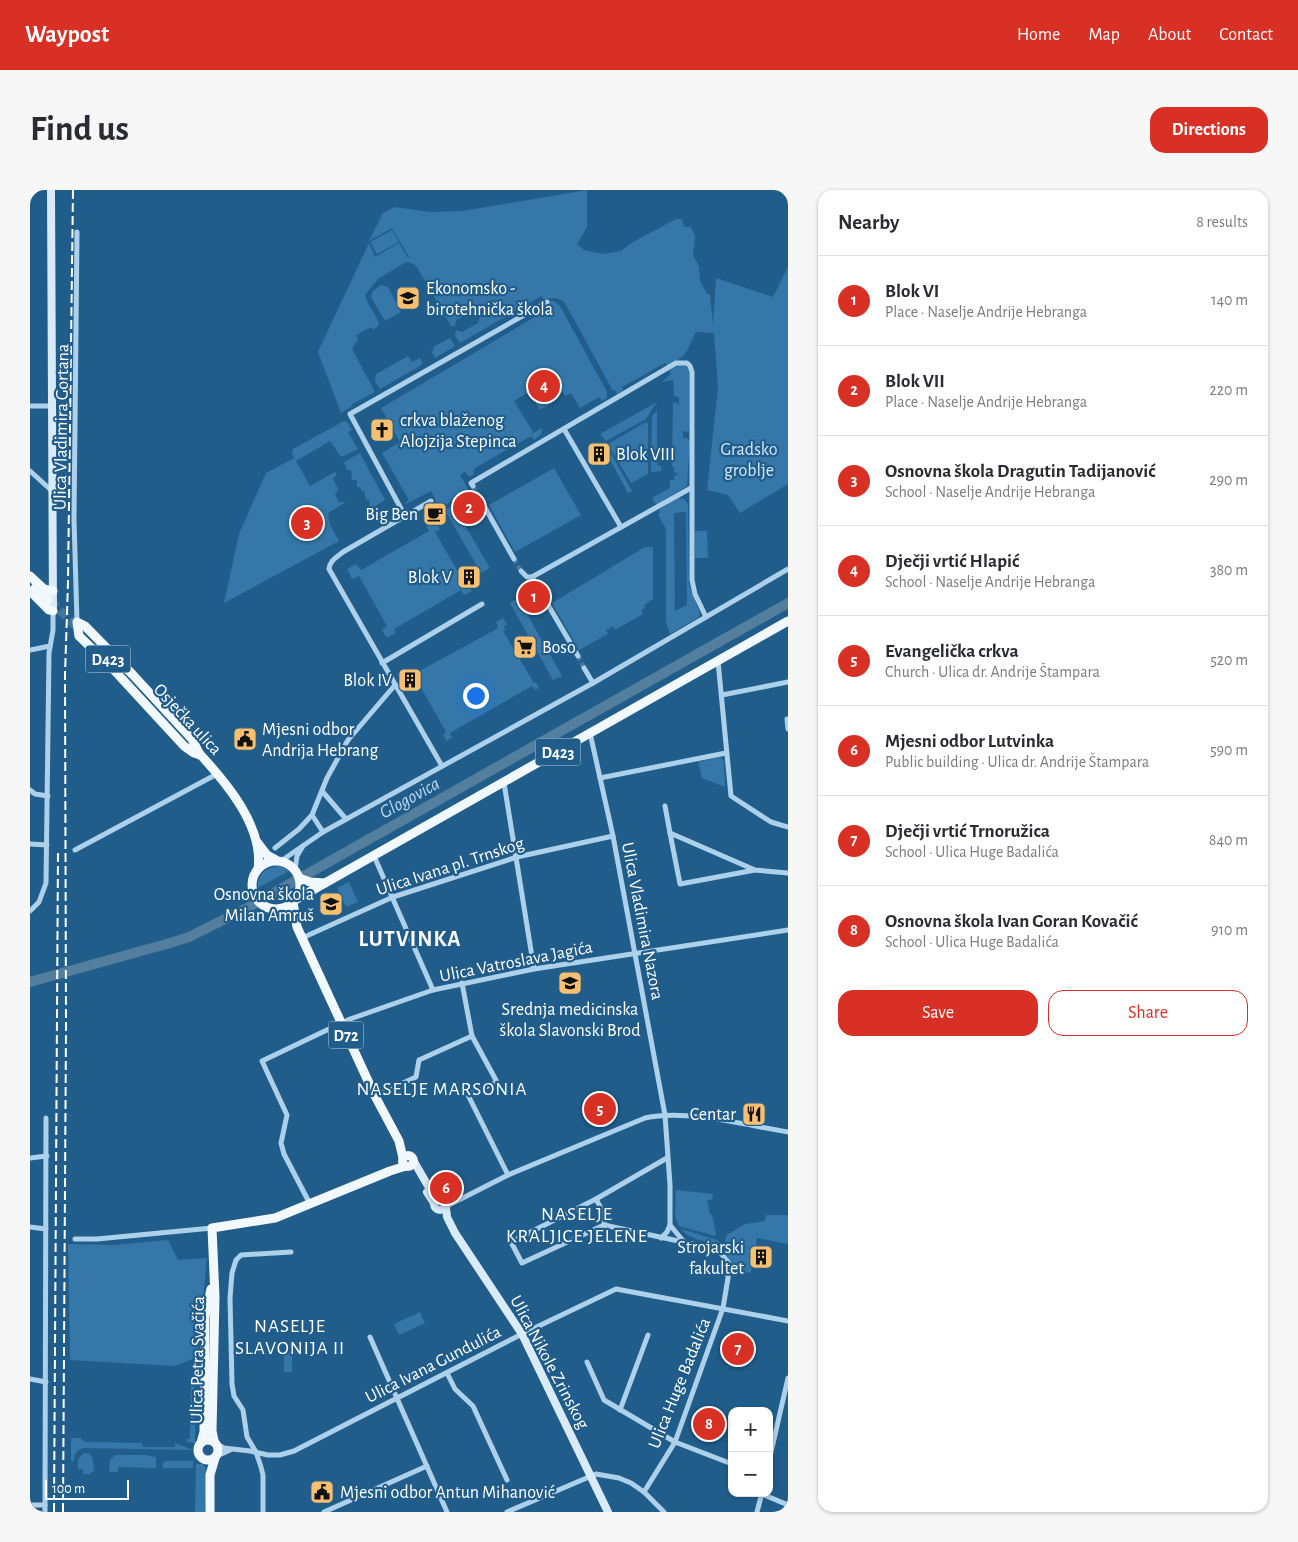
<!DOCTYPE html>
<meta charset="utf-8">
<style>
:root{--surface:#fff;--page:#f7f7f7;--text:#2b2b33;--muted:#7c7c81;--line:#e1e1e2;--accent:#d93025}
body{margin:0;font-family:"Alegreya Sans",sans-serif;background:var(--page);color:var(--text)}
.controls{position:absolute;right:15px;bottom:15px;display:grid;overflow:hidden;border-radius:10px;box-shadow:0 1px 4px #0004}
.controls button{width:45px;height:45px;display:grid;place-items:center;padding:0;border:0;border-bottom:1px solid var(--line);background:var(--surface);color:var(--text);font:25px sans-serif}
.scale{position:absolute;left:15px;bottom:12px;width:84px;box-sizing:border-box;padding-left:5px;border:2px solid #fff;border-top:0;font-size:14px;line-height:18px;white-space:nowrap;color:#fff;-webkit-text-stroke:4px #215d8b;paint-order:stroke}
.you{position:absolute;left:445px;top:505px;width:18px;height:18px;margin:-12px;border:4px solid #fff;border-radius:50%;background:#1a73e8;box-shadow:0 0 0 8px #1a73e833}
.badge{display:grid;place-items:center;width:32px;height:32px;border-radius:50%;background:var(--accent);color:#fff;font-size:16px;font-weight:700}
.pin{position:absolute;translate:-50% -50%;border:2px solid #fff;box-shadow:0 1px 5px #0006}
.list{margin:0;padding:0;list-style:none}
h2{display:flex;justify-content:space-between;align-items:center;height:65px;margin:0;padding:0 20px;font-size:21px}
h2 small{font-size:16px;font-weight:400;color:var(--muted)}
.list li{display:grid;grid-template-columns:32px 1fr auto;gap:15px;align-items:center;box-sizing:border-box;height:90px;padding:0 20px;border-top:1px solid var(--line)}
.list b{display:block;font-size:19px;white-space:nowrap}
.list p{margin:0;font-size:16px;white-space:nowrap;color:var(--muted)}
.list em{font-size:16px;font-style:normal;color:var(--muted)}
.actions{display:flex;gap:10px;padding:15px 20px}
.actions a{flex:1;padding:11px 0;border:1px solid var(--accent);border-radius:15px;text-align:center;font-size:18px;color:var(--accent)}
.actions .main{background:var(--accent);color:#fff}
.map{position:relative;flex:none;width:758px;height:1322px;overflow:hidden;border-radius:15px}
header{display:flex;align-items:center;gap:30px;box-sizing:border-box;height:70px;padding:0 25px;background:var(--accent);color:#fff}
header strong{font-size:24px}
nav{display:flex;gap:28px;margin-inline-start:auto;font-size:18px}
.intro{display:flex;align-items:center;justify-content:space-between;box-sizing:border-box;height:120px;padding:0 30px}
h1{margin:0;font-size:35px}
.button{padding:12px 22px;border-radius:15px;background:var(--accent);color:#fff;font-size:18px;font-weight:700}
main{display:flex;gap:30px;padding:0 30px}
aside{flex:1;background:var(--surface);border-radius:15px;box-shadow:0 1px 4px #0004}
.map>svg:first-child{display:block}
.green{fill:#3577a8;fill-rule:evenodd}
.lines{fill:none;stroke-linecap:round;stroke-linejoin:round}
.river{stroke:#547e9d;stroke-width:10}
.minor-tunnel{stroke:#42759c;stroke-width:5;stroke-dasharray:5 2.5;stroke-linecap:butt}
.primary-tunnel{stroke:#42759c;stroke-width:9;stroke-dasharray:9 4.5;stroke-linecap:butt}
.minor{stroke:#aed1eb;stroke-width:5}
.secondary{stroke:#d9ebf9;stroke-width:8}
.primary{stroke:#f2f9fe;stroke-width:9}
.rail{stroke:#fff;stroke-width:2;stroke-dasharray:9 4;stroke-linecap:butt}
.labels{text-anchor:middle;stroke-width:4.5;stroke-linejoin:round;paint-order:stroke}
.shield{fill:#215d8b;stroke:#bccedc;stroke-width:1}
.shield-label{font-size:16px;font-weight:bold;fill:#fff}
.poi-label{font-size:18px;fill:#fff;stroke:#215d8b;text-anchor:start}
.street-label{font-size:18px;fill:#fff;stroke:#215d8b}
.park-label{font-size:18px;fill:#d3e8f8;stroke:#215d8b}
.water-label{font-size:19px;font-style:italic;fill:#badbf2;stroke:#215d8b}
.neighbourhood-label{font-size:19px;letter-spacing:1px;fill:#fff;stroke:#215d8b}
.district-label{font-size:22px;font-weight:bold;letter-spacing:1px;fill:#fff;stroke:#215d8b}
</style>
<header>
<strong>Waypost</strong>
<nav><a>Home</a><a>Map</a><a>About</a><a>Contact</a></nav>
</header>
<div class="intro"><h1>Find us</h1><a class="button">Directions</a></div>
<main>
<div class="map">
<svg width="758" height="1322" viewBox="0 0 758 1322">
<rect width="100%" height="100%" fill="#215d8b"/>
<!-- green -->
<g class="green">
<path d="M 557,0 L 557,37 L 547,54 L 554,60 L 563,62 L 573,64 L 591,61 L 603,52 L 646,29 L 652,29 L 654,37 L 661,37 L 665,46 L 663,65 L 669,76 L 670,91 L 677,104 L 680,104 L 683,135 L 686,88 L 743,107 L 758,77 L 758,294 L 710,323 L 698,305 L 677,300 L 688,197 L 684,143 L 666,142 C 655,163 660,163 638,176 L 635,173 L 592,197 L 593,200 L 587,204 L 585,200 L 583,201 L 535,113 L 531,110 L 525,108 L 514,109 L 511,106 L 430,153 L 425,146 L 426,140 L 432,142 L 448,133 L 450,126 L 449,124 L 444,124 L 441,122 L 426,130 L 425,136 L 421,136 L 387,77 L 384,74 L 376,72 L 348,89 L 335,105 C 337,116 347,124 349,135 L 343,140 L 341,137 L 326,145 L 328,149 L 322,159 L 345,202 L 322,214 L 322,216 L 311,223 L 288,162 L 339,53 L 345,67 L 369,53 L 378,68 L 379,67 L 362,38 L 339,51 L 353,23 L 365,17 L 400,22 L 433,21 Z"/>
<polygon points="362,40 369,52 347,64 340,52"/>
<polygon points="351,95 358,97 371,122 355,131 341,107 342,102"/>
<path d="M 521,111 L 524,111 L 530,116 L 577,202 L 577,208 L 572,211 L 569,207 L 550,218 L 541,203 L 535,206 L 524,188 L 512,195 L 522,213 L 510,220 L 499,202 L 484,211 L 503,242 L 500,245 L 512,238 C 513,244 508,247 504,250 L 501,246 L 445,278 L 443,282 L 444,284 L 439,287 L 435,282 L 430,285 L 438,299 L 410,319 L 401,301 L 376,314 L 375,313 L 379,310 L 352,263 L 370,252 L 351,218 L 520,118 L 517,113 Z"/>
<polygon points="420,148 425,156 405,168 401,161 404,160 403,157"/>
<polygon points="378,166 382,172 390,168 393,174 350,199 345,191 346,184"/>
<polygon points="648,175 655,175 659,180 659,240 657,242 653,241 653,248 658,248 660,251 657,296 626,315 622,308 640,298 640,290 644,290 644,286 648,285 647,283 644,282 644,277 642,276 643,212 649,214 649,207 646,207 644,205 643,190 632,192 641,184 640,180"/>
<polygon points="627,212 616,229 576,251 570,244"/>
<polygon points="627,220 627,275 631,276 631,281 621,282 622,226"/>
<polygon points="314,231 318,233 322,240 318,242 328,259 311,267 300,251 266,271 280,296 305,282 307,285 303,288 308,299 305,305 309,312 316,312 298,323 300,335 309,351 194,413 209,344 236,283 264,268 262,263 263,259"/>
<polygon points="616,232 618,234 618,284 601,293 578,254"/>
<polygon points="571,253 579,260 602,301 598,303"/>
<polygon points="330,263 355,310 340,319 339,310 336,310 334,301 331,301 331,297 327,297 327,290 322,290 321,280 317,280 314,272"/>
<polygon points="524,278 551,325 485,362 459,315"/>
<path d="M 647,308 L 654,309 L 658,314 L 659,394 L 670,424 L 669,427 L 640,444 L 636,432 L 636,339 L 628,325 L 630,323 L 629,320 ZM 656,322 L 657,415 L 645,421 L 644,323 Z"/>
<polygon points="423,315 460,378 451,383 415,320"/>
<polygon points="404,330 410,339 405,342 434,392 439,390 443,396 440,398 442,401 434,405 431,400 364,439 366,443 357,448 352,440 357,436 329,386 322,389 317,379 326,374 331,380 399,341 396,335"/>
<polygon points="665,341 677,341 678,368 665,368"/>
<polygon points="615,357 623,357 623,409 614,415 615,418 611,421 613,424 585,440 583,436 576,440 578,444 549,460 522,413"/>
<polygon points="488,408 532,486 523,490 480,413"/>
<polygon points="473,428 477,435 474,436 475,440 473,441 504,493 506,492 509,498 505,500 502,496 427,539 420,543 422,548 416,551 413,545 416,542 385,487 382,489 379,482 383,479 386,483 468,438 466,432"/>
<polygon points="690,567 694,572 695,597 672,588 668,572"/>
<path d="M 250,676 L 259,681 L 228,698 C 226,684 237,677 250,676 Z"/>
<polygon points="319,692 328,712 316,717 307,698"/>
<polygon points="646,1000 683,1004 682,1009 677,1011 680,1024 682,1024 686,1044 685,1046 649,1036 645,1026"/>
<path d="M 736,1025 L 758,1025 L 758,1054 L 727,1048 L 721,1083 L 700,1080 C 698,1067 691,1058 697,1045 L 715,1034 L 735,1031 Z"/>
<path d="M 651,1039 L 687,1050 L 689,1051 L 689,1055 L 687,1056 C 674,1050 660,1050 651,1039 Z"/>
<polygon points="138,1050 148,1070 177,1068 167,1167 145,1176 40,1170 38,1054 85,1055"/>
<polygon points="390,1122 395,1133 369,1145 364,1134"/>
<rect x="254" y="1162" width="8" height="20"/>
<polygon points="165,1184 165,1253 158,1252 156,1249 160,1249 161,1190 159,1190 161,1185"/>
<path d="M 41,1248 L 51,1248 L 53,1251 L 57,1252 L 112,1253 L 113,1257 L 145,1257 L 145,1253 L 163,1260 L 55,1258 C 47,1259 44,1263 44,1271 L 41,1271 Z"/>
<polygon points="54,1263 60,1264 63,1270 64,1282 61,1282 61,1284 53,1284 53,1279 48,1279 48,1269"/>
<polygon points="85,1265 116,1265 126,1267 126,1278 88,1277 88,1282 79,1282 80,1270"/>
<polygon points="135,1271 163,1271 163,1278 133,1278 133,1273"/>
<polygon points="166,1274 173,1274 177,1281 175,1322 165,1322"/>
</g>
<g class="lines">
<!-- river -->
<polyline class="river" points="0,792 140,753 159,747 217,718 758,413"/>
<!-- minor-tunnel -->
<g class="minor-tunnel">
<polyline points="443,296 449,307"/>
<polyline points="484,369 491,381"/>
<polyline points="508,398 514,408"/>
<polyline points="548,466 554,478"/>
</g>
<!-- primary-tunnel -->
<polyline class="primary-tunnel" points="20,411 50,440"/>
<!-- minor -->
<g class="minor">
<polyline points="47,42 44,329 47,432"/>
<polyline points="0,216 22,216"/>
<polyline points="534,239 591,337"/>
<polyline points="0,281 21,300"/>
<polyline points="443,296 441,293 646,173 657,173 660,176 662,182 662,390 665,404 676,427"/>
<polyline points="449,307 484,369"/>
<path d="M 401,311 L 313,362 C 307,367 300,370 299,379 L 412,576"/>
<polyline points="375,326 320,224 517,112"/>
<polyline points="491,381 497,387 502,387"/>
<polyline points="508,398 502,387 661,298"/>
<polyline points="514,408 548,466"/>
<polyline points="0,460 20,456"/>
<polyline points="688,471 701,606 741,632 758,637"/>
<polyline points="352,473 452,414"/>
<polyline points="554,478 563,493"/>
<polyline points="692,505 758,492"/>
<polyline points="757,529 758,539"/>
<polyline points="560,543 583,646 635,925 640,995 640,1035 654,1052 689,1061 698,1072 698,1088 693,1118 645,1252 614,1302"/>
<polyline points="570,588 696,563"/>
<polyline points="474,593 504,779"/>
<polyline points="0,600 5,604 18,606"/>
<polyline points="292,601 316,629"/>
<polyline points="635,616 640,643"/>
<polyline points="282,625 293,642"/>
<polyline points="0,654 17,655"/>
<polyline points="245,658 269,639 282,625 297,588 318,550 365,495"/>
<polyline points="45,660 187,584"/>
<polyline points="344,666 403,800"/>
<polyline points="251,671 293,642 563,493 758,379"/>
<polyline points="265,680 267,666 273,656"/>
<polyline points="725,680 640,643 650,694 725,680 758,683"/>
<polyline points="0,721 9,712 16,693 19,463 23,440 23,421"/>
<polyline points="272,748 363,707 487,667 583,646"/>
<polyline points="432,793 442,846"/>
<polyline points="345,906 386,887 389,870 442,846 467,892 438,905 478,985"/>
<polyline points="0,968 17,966"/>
<polyline points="637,968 566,1009 481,1052 492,1073 574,1035 653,1052"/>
<polyline points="414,1009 426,1009"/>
<polyline points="566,1009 575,1026 574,1035"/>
<polyline points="280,1014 254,964 251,953 257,925 232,871 320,829 403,800 504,779 758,740"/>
<path d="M 417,1016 L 478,985 L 615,928 C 657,919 715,935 758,942"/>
<polyline points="0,1037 16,1039"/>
<polyline points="631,1048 637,1042 640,1035"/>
<polyline points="45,1049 67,1049 182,1038"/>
<polyline points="340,1147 417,1322"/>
<polyline points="557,1172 574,1210 645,1252 702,1274"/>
<polyline points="417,1183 425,1199 443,1216 477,1290"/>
<polyline points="0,1189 16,1192"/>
<polyline points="590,1220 618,1145"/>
<polyline points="187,1254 194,1258 220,1261 238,1265 250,1265 264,1261 492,1144 586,1099 758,1131"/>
<polyline points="187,1266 200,1260"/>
<polyline points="739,1271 758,1188"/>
<polyline points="732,1304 758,1315"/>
<polyline points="0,1315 15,1315"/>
<polyline points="15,1322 16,928"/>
<polyline points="233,1322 233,1285 231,1277 226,1262 217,1247 213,1220 204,1206 202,1194 200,1108 202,1083 206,1070 211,1065 261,1062"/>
<polyline points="294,1322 397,1276"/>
<polyline points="477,1322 566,1284 589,1288 601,1293 614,1302 634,1322"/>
<polyline points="727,1322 732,1303"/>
</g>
<!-- secondary -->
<g class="secondary">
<polyline points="21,0 23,421"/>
<polyline points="383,970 401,1001 409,1008"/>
<polyline points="397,1002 404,1013"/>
<circle cx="410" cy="1014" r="6"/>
<polyline points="416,1018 417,1027 425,1043 492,1144 578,1322"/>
</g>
<!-- primary -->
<g class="primary">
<polyline points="0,386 14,399 23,401"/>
<polyline points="5,398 18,410"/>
<polyline points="0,401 19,420 23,421"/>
<polygon points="47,432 55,436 103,485 162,549 170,565 164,563 154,556 83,479 49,446"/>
<path d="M 167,561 C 195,591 234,636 228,679"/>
<polyline points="227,652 237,665 246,670"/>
<circle cx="246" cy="695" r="24"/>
<polyline points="269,688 280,692 295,693"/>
<polyline points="265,710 758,431"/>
<polyline points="263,712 267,737 345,906 369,951 373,968"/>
<circle cx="378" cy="971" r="5.5"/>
<circle cx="178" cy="1260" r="10"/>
<polyline points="184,1251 182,1241 185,1107 182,1038 245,1028 360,981 376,976"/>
<polyline points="171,1253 174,1242 175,1127 181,1099"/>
<polyline points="180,1322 180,1285 185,1268"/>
</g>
<!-- rail -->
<g class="rail">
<polyline points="24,1322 28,660"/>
<polyline points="33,1322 36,836 35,485 38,392 43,0"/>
</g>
</g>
<!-- icons -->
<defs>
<g id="school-square" transform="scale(1.25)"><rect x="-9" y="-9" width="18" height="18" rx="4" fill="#f8bf6f" stroke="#215d8b"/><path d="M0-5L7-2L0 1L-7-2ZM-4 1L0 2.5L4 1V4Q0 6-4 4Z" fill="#111"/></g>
<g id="church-square" transform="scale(1.25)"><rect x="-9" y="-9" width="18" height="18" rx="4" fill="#f8bf6f" stroke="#215d8b"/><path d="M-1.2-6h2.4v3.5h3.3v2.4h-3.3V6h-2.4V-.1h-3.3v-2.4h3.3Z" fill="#111"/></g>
<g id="building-square" transform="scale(1.25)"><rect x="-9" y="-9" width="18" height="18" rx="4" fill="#f8bf6f" stroke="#215d8b"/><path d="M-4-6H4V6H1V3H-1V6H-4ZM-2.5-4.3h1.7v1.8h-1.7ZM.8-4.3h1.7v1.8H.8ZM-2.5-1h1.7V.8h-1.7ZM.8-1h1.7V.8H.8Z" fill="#111"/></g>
<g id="cafe-square" transform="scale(1.25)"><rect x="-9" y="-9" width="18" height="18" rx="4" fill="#f8bf6f" stroke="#215d8b"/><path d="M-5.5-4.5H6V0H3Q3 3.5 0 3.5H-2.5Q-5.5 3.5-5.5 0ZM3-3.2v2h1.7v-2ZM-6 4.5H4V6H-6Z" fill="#111"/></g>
<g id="supermarket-square" transform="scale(1.25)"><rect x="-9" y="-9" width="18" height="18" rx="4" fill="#f8bf6f" stroke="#215d8b"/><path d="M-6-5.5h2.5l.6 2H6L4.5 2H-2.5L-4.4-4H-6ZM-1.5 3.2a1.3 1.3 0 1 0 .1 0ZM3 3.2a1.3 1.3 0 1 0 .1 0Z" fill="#111"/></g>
<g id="civic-square" transform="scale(1.25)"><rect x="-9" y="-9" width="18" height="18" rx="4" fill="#f8bf6f" stroke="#215d8b"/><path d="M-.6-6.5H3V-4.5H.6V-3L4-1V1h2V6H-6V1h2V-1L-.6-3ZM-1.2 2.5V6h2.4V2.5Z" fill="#111"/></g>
<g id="restaurant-square" transform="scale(1.25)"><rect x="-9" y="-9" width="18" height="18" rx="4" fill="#f8bf6f" stroke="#215d8b"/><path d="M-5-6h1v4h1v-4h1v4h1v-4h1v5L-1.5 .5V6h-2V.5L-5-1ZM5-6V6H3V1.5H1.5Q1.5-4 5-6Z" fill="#111"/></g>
</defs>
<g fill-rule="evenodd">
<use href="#school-square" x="378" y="108"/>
<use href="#church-square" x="352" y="240"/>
<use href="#building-square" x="569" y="264"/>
<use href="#cafe-square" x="405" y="324"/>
<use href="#building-square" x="439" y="387"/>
<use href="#supermarket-square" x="495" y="457"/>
<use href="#building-square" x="380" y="490"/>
<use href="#civic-square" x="215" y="549"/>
<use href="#school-square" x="301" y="714"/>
<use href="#school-square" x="540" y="793"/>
<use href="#restaurant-square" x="724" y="924"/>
<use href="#building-square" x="731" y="1067"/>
<use href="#civic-square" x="292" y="1302"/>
</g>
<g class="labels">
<!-- shield labels -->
<g class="shield">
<rect x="55.5" y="455.5" width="45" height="27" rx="4"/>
<rect x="505.5" y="548.5" width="45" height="27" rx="4"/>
<rect x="298.5" y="831.5" width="35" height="27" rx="4"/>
</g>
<g class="shield-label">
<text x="78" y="475">D423</text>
<text x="528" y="568">D423</text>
<text x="316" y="851">D72</text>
</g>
<!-- poi labels -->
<g class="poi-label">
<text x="396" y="104">Ekonomsko -<tspan x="396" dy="21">birotehnička škola</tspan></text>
<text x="370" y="236">crkva blaženog<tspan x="370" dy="21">Alojzija Stepinca</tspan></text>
<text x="586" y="270">Blok VIII</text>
<text x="388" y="330" text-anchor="end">Big Ben</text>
<text x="422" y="393" text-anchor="end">Blok V</text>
<text x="512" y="463">Boso</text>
<text x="362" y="496" text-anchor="end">Blok IV</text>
<text x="232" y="545">Mjesni odbor<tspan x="232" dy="21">Andrija Hebrang</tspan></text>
<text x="284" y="710" text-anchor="end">Osnovna škola<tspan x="284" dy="21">Milan Amruš</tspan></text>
<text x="540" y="825" text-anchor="middle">Srednja medicinska<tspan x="540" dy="21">škola Slavonski Brod</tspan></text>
<text x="706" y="930" text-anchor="end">Centar</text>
<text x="714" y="1063" text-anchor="end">Strojarski<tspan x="714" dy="21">fakultet</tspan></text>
<text x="310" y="1308">Mjesni odbor Antun Mihanović</text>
</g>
<!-- street labels -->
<g class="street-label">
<text transform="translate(31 237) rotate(-89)" y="6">Ulica Vladimira Gortana</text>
<text transform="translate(158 529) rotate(47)" y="6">Osječka ulica</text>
<text transform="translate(420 676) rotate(-18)" y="6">Ulica Ivana pl. Trnskog</text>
<text transform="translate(613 731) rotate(79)" y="6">Ulica Vladimira Nazora</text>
<text transform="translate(486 771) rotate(-11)" y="6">Ulica Vatroslava Jagića</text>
<text transform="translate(167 1170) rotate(-89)" y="6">Ulica Petra Svačića</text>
<text transform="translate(520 1172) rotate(62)" y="6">Ulica Nikole Zrinskog</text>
<text transform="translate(403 1174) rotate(-27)" y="6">Ulica Ivana Gundulića</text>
<text transform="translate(649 1193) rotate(-68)" y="6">Ulica Huge Badalića</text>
</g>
<!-- park labels -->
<g class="park-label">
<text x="719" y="265">Gradsko<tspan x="719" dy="21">groblje</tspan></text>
</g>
<!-- water labels -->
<g class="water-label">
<text transform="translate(379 607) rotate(-29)" y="7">Glogovica</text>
</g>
<!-- neighbourhood labels -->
<g class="neighbourhood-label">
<text x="412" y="905">NASELJE MARSONIA</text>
<text x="547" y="1030">NASELJE<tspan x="547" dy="22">KRALJICE JELENE</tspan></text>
<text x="260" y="1142">NASELJE<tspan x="260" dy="22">SLAVONIJA II</tspan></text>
</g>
<!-- district labels -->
<g class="district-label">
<text x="380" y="756">LUTVINKA</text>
</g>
</g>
</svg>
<div class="controls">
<button>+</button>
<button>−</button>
</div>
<div class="scale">100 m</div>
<div class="you"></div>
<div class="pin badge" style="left:504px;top:407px">1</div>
<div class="pin badge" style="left:439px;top:318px">2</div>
<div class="pin badge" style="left:277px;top:333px">3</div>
<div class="pin badge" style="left:514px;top:196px">4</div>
<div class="pin badge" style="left:570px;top:919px">5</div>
<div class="pin badge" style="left:416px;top:998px">6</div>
<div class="pin badge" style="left:708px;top:1159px">7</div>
<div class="pin badge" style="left:679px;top:1234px">8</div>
</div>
<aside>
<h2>Nearby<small>8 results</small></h2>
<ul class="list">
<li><span class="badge">1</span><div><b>Blok VI</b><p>Place · Naselje Andrije Hebranga</p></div><em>140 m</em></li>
<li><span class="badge">2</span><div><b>Blok VII</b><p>Place · Naselje Andrije Hebranga</p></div><em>220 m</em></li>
<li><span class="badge">3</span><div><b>Osnovna škola Dragutin Tadijanović</b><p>School · Naselje Andrije Hebranga</p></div><em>290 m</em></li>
<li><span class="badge">4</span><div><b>Dječji vrtić Hlapić</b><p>School · Naselje Andrije Hebranga</p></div><em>380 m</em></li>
<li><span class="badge">5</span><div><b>Evangelička crkva</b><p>Church · Ulica dr. Andrije Štampara</p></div><em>520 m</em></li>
<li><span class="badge">6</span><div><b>Mjesni odbor Lutvinka</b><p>Public building · Ulica dr. Andrije Štampara</p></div><em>590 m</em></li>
<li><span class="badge">7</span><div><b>Dječji vrtić Trnoružica</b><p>School · Ulica Huge Badalića</p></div><em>840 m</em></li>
<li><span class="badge">8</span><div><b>Osnovna škola Ivan Goran Kovačić</b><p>School · Ulica Huge Badalića</p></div><em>910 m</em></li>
</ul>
<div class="actions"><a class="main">Save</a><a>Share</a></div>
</aside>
</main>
